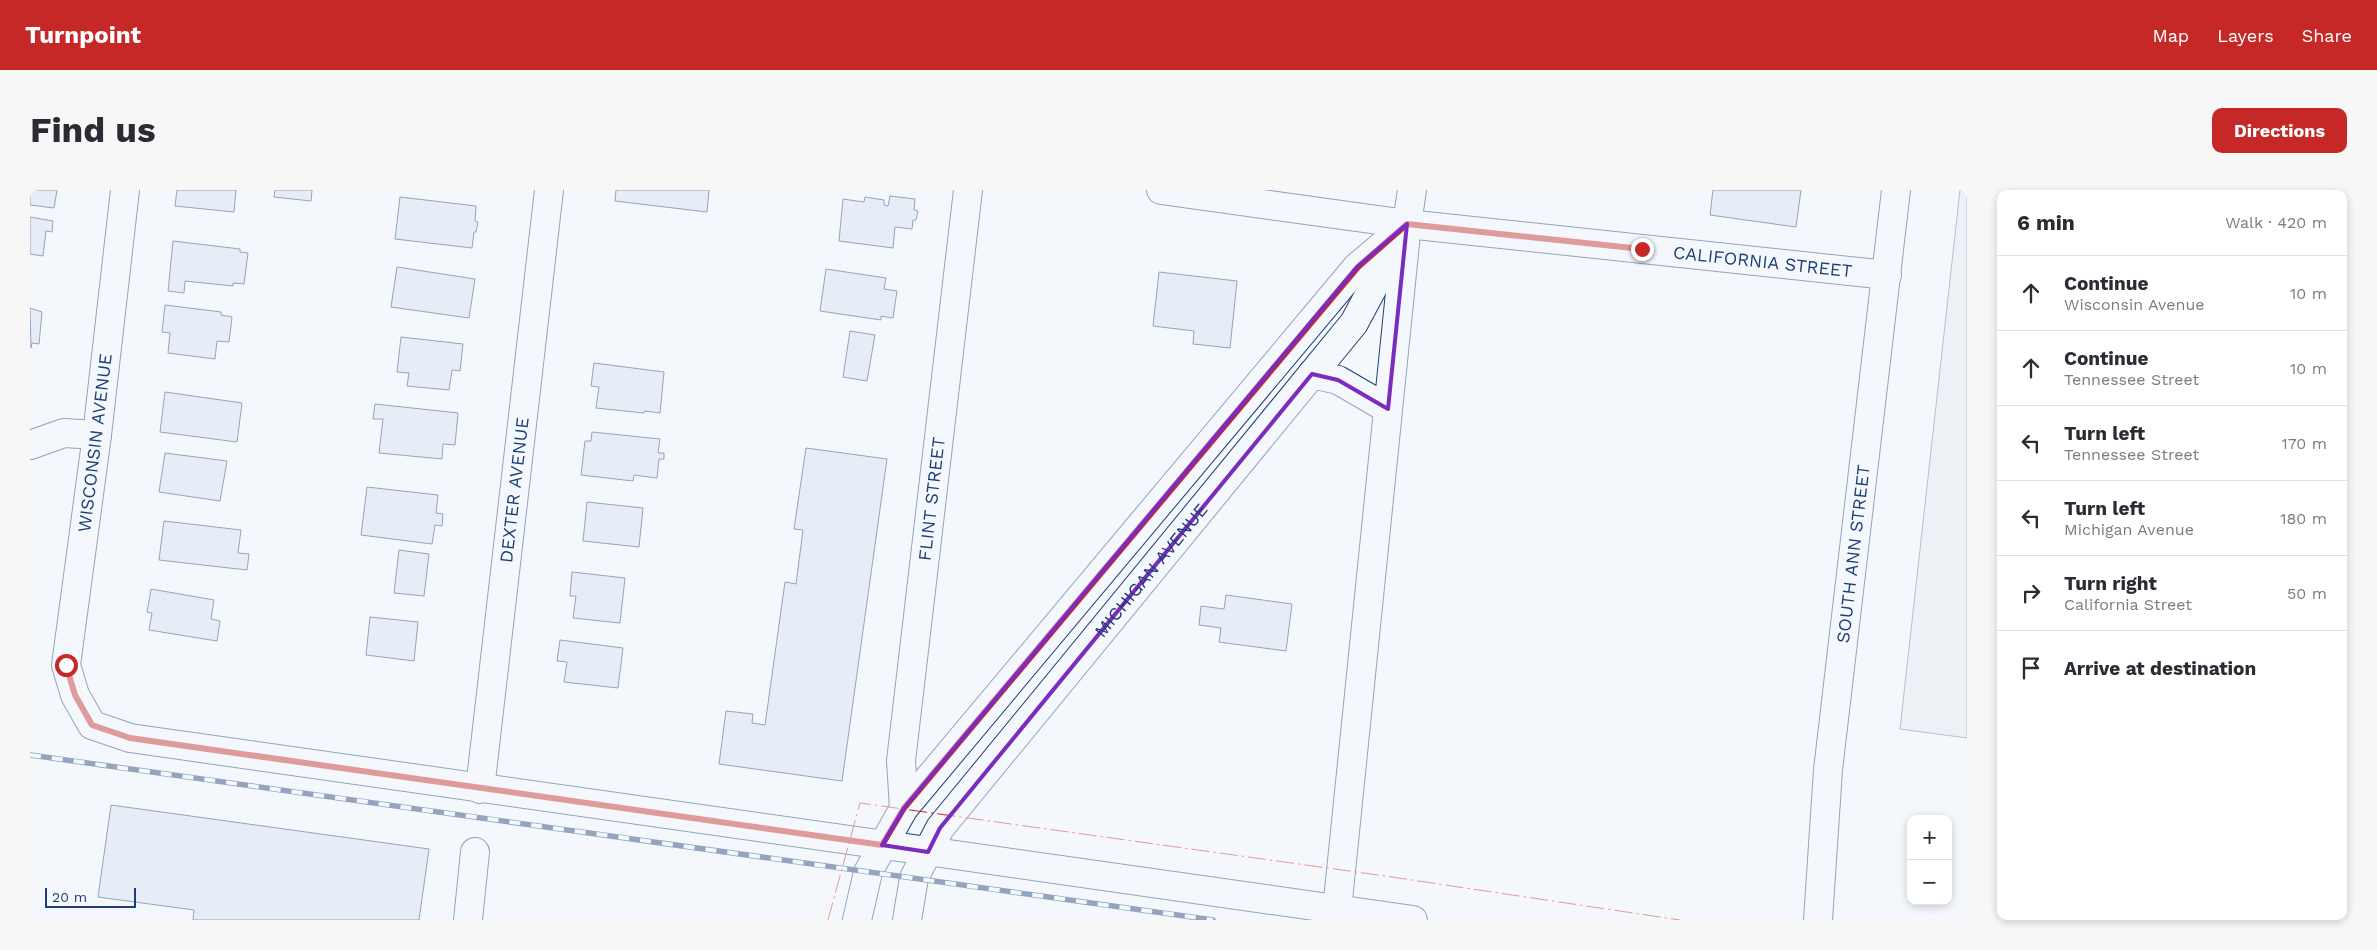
<!DOCTYPE html>
<meta charset="utf-8">
<style>
:root{--surface:#fff;--page:#f7f7f7;--text:#2b2b33;--muted:#7c7c81;--line:#e1e1e2;--accent:#c62828}
body{margin:0;font-family:"Work Sans",sans-serif;background:var(--page);color:var(--text)}
.controls{position:absolute;right:15px;bottom:15px;display:grid;overflow:hidden;border-radius:10px;box-shadow:0 2px 8px #0003}
.controls button{width:45px;height:45px;display:grid;place-items:center;padding:0;border:0;border-bottom:1px solid var(--line);background:var(--surface);color:var(--text);font:25px sans-serif}
.scale{position:absolute;left:15px;bottom:12px;width:91px;box-sizing:border-box;padding-left:5px;border:2px solid #1d3f73;border-top:0;font-size:14px;line-height:18px;white-space:nowrap;color:#1d3f73;-webkit-text-stroke:4px #f4f7fb;paint-order:stroke}
.stop{position:absolute;width:15px;height:15px;margin:-11px;border:4px solid #c62828;border-radius:50%;background:#fff}
.stop.end{background:#c62828;border-color:#fff;box-shadow:0 1px 5px #0008}
.list{margin:0;padding:0;list-style:none}
h2{display:flex;justify-content:space-between;align-items:center;height:65px;margin:0;padding:0 20px;font-size:21px}
h2 small{font-size:16px;font-weight:400;color:var(--muted)}
.list li{display:grid;grid-template-columns:32px 1fr auto;gap:15px;align-items:center;box-sizing:border-box;height:75px;padding:0 20px;border-top:1px solid var(--line)}
.list b{display:block;font-size:19px;white-space:nowrap}
.list p{margin:0;font-size:16px;white-space:nowrap;color:var(--muted)}
.list em{font-size:16px;font-style:normal;color:var(--muted)}
.icon{flex:none;width:28px;height:28px;fill:none;stroke:currentColor;stroke-width:2;stroke-linecap:round;stroke-linejoin:round}
.map{position:relative;flex:none;width:1937px;height:730px;overflow:hidden;border-radius:10px}
header{display:flex;align-items:center;gap:30px;box-sizing:border-box;height:70px;padding:0 25px;background:var(--accent);color:#fff}
header strong{font-size:24px}
nav{display:flex;gap:28px;margin-inline-start:auto;font-size:18px}
.intro{display:flex;align-items:center;justify-content:space-between;box-sizing:border-box;height:120px;padding:0 30px}
h1{margin:0;font-size:35px}
.button{padding:12px 22px;border-radius:10px;background:var(--accent);color:#fff;font-size:18px;font-weight:700}
main{display:flex;gap:30px;padding:0 30px}
aside{flex:1;background:var(--surface);border-radius:10px;box-shadow:0 2px 8px #0003}
.map>svg:first-child{display:block}
.parking{fill:#e3e8f0;stroke:#687fa3}
.building{fill:#d5e0f0;stroke:#1d3f73}
.lines{fill:none;stroke-linecap:round;stroke-linejoin:round}
.minor-casing{stroke:#1d3f73;stroke-width:30}
.secondary-casing{stroke:#1d3f73;stroke-width:30}
.minor{stroke:#f4f7fb;stroke-width:28}
.secondary{stroke:#f4f7fb;stroke-width:28}
.rail-casing{stroke:#1d3f73;stroke-width:5.5}
.rail{stroke:#f4f7fb;stroke-width:4;stroke-dasharray:11;stroke-linecap:butt}
.power{stroke:#c62828;stroke-width:1;stroke-dasharray:18 4 2.5 4;stroke-linecap:butt}
.route{stroke:#c62828;stroke-width:6}
.marked{fill:none;stroke:#7b2cbf;stroke-width:4;stroke-linejoin:round}
.labels{text-anchor:middle;stroke-width:4;stroke-linejoin:round;paint-order:stroke}
.street-label{font-size:18px;fill:#1d3f73;stroke:#f4f7fb}
</style>
<header>
<strong>Turnpoint</strong>
<nav><a>Map</a><a>Layers</a><a>Share</a></nav>
</header>
<div class="intro"><h1>Find us</h1><a class="button">Directions</a></div>
<main>
<div class="map">
<svg width="1937" height="730" viewBox="0 0 1937 730">
<rect width="100%" height="100%" fill="#f4f7fb"/>
<!-- parking -->
<polygon class="parking" points="1930,0 1937,0 1937,548 1870,539"/>
<!-- building -->
<g class="building">
<polygon points="0,0 27,0 24,18 0,15"/>
<polygon points="147,0 206,0 204,22 145,16"/>
<polygon points="245,0 282,0 281,11 244,7"/>
<polygon points="586,0 679,0 677,22 585,11"/>
<polygon points="1683,0 1771,0 1766,37 1680,25"/>
<polygon points="860,6 885,9 884,20 888,21 886,30 883,30 882,39 865,37 863,58 809,51 813,9 834,12 835,7 854,10 854,15 858,16"/>
<polygon points="370,7 446,16 445,31 448,32 446,42 444,42 442,58 365,49"/>
<polygon points="0,27 23,31 22,42 16,41 13,66 0,64"/>
<polygon points="143,51 210,59 210,62 218,63 214,94 203,93 203,96 155,91 154,103 138,101"/>
<polygon points="367,77 445,89 439,128 361,117"/>
<polygon points="796,79 856,88 854,99 867,101 863,128 851,126 851,130 790,121"/>
<polygon points="1129,82 1207,91 1200,158 1163,154 1164,141 1123,136"/>
<polygon points="135,115 191,122 191,125 202,127 199,152 187,151 185,169 138,163 140,143 132,142"/>
<polygon points="0,118 12,122 9,154 2,153 1,158"/>
<polygon points="820,141 845,145 837,191 813,187"/>
<polygon points="371,147 433,154 430,181 422,180 419,200 377,196 379,183 367,182"/>
<polygon points="564,173 634,182 630,223 615,221 614,223 566,218 569,197 561,196"/>
<polygon points="135,202 212,213 207,252 130,242"/>
<polygon points="345,214 428,223 425,255 413,254 412,269 349,263 353,229 343,229"/>
<polygon points="562,242 630,249 628,263 634,263 634,269 629,269 627,288 604,285 603,291 551,285 555,251 561,251"/>
<polygon points="776,258 857,269 812,591 689,574 696,521 723,524 722,533 735,535 755,392 766,394 773,340 764,339"/>
<polygon points="135,263 197,271 190,311 129,302"/>
<polygon points="337,297 408,305 406,323 413,324 412,336 405,335 402,354 331,345"/>
<polygon points="557,312 613,318 609,357 553,351"/>
<polygon points="134,331 211,340 208,363 219,364 217,380 129,370"/>
<polygon points="369,360 399,364 394,406 364,403"/>
<polygon points="542,382 595,388 590,433 543,428 546,406 540,406"/>
<polygon points="121,399 184,410 181,429 190,431 187,451 119,440 122,423 117,422"/>
<polygon points="1196,405 1262,414 1256,461 1189,452 1191,438 1169,435 1171,416 1194,419"/>
<polygon points="340,427 388,432 384,471 336,465"/>
<polygon points="530,450 593,458 588,498 534,492 537,472 527,471"/>
<polygon points="81,615 399,659 389,730 163,730 164,720 68,707"/>
</g>
<g class="lines">
<!-- minor casing -->
<g class="minor-casing">
<g id="minor">
<polyline points="95,0 67,245 36,475 45,505 62,535 100,548 1383,730"/>
<path id="s1" d="M 1131,0 L 1377,34 L 1857,85"/>
<polyline points="1282,184 1308,190 1358,219"/>
<polyline points="0,255 34,243 67,245"/>
<path id="s2" d="M 450,599 L 519,0"/>
<path id="s3" d="M 874,618 L 871,571 L 938,0"/>
<polyline points="1307,720 1377,34"/>
<polyline points="438,730 445,662"/>
<path id="s4" d="M 1788,730 L 1798,580 L 1866,0"/>
</g>
</g>
<!-- secondary casing -->
<g class="secondary-casing">
<g id="secondary">
<polyline points="827,730 838,682 874,618 1327,77 1365,45"/>
<path id="s5" d="M 877,730 L 884,688 L 910,638 L 1324,133 L 1377,34 L 1382,0"/>
</g>
</g>
<!-- minor -->
<use href="#minor" class="minor"/>
<!-- secondary -->
<use href="#secondary" class="secondary"/>
<!-- rail casing -->
<g class="rail-casing">
<polyline id="rail" points="0,565 1183,730"/>
</g>
<!-- rail -->
<use href="#rail" class="rail"/>
<!-- power -->
<polyline class="power" points="798,730 830,613 1355,686 1650,730"/>
</g>
<g class="lines">
<!-- route -->
<polyline class="route" points="36,475 45,505 62,535 100,548 852,655 874,618 1328,77 1377,34 1612,59"/>
</g>
<!-- marked area -->
<path d="M0 0H1937V730H0ZM 1377,34 L 1358,219 L 1308,190 L 1282,184 L 910,638 L 898,662 L 852,655 L 874,618 L 1327,77 Z" fill="#f4f7fb" fill-opacity=".55" fill-rule="evenodd"/>
<path class="marked" d="M 1377,34 L 1358,219 L 1308,190 L 1282,184 L 910,638 L 898,662 L 852,655 L 874,618 L 1327,77 Z"/>
<g class="labels">
<!-- street labels -->
<g class="street-label">
<text dy="6" stroke="none"><textPath href="#s1" startOffset="606">CALIFORNIA STREET</textPath></text>
<text transform="translate(65 253) rotate(-83)" y="6">WISCONSIN AVENUE</text>
<text dy="6" stroke="none"><textPath href="#s2" startOffset="301">DEXTER AVENUE</textPath></text>
<text dy="6" stroke="none"><textPath href="#s3" startOffset="311">FLINT STREET</textPath></text>
<text dy="6" stroke="none"><textPath href="#s4" startOffset="368">SOUTH ANN STREET</textPath></text>
<text dy="6" stroke="none"><textPath href="#s5" startOffset="432">MICHIGAN AVENUE</textPath></text>
</g>
</g>
</svg>
<div class="controls">
<button>+</button>
<button>−</button>
</div>
<div class="scale">20 m</div>
<div class="stop" style="left:36px;top:475px"></div>
<div class="stop end" style="left:1612px;top:59px"></div>
</div>
<aside>
<h2>6 min<small>Walk · 420 m</small></h2>
<ul class="list">
<li><svg class="icon" aria-label="ahead" viewBox="0 0 24 24"><path d="M12 20V5M6 11l6-6 6 6"/></svg><div><b>Continue</b><p>Wisconsin Avenue</p></div><em>10 m</em></li>
<li><svg class="icon" aria-label="ahead" viewBox="0 0 24 24"><path d="M12 20V5M6 11l6-6 6 6"/></svg><div><b>Continue</b><p>Tennessee Street</p></div><em>10 m</em></li>
<li><svg class="icon" aria-label="left" viewBox="0 0 24 24"><path d="M17 20v-9H6M10 6l-5 5 5 5"/></svg><div><b>Turn left</b><p>Tennessee Street</p></div><em>170 m</em></li>
<li><svg class="icon" aria-label="left" viewBox="0 0 24 24"><path d="M17 20v-9H6M10 6l-5 5 5 5"/></svg><div><b>Turn left</b><p>Michigan Avenue</p></div><em>180 m</em></li>
<li><svg class="icon" aria-label="right" viewBox="0 0 24 24"><path d="M7 20v-9h11M14 6l5 5-5 5"/></svg><div><b>Turn right</b><p>California Street</p></div><em>50 m</em></li>
<li><svg class="icon" aria-label="arrive" viewBox="0 0 24 24"><path d="M6 21V4h12l-3 4 3 4H6"/></svg><div><b>Arrive at destination</b></div></li>
</ul>
</aside>
</main>
